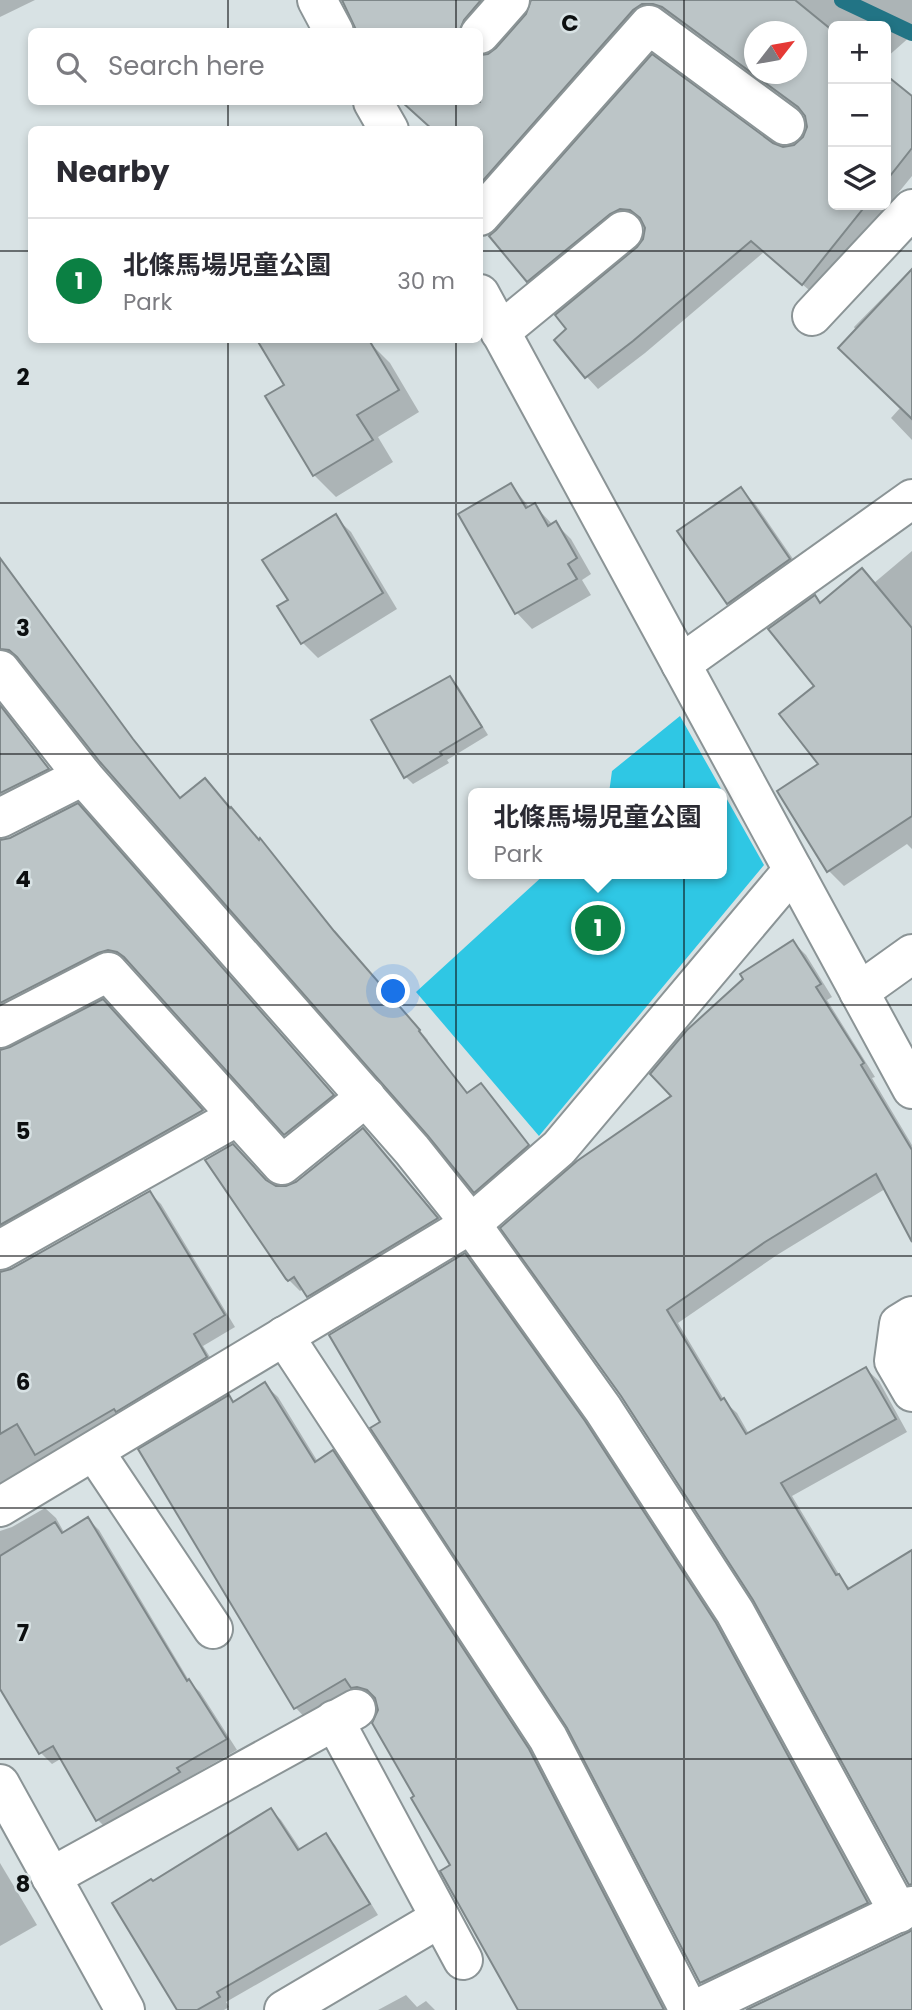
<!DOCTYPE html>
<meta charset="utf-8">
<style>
:root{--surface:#fff;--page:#f2f2f3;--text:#2b2b33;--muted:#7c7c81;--line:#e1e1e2;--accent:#0b8043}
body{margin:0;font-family:Poppins,"Noto Sans JP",sans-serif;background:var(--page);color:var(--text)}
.controls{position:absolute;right:21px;top:21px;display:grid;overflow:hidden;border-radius:10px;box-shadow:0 4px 10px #0003}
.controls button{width:63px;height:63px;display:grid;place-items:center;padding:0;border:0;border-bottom:2px solid var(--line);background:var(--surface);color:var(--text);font:35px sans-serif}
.compass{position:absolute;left:744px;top:21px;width:63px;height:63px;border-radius:50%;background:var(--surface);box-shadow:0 4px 10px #0003;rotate:59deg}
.you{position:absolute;left:394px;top:992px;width:24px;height:24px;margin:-18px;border:5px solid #fff;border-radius:50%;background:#1a73e8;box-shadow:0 0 0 10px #1a73e833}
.badge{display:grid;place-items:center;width:46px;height:46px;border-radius:50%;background:var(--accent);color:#fff;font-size:23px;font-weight:700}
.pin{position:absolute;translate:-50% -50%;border:4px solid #fff;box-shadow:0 2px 7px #0006}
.popup{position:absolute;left:468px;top:788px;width:259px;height:91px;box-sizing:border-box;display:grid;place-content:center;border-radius:10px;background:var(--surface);filter:drop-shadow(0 2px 5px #0005);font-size:23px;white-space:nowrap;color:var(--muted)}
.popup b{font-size:26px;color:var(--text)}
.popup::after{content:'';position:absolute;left:50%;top:100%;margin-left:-14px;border:14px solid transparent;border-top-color:var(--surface)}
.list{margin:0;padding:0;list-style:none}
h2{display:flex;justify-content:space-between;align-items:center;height:91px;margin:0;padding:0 28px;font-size:30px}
h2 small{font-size:23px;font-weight:400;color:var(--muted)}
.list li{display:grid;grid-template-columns:46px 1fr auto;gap:21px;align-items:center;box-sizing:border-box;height:126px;padding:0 28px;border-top:2px solid var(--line)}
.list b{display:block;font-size:26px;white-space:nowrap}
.list p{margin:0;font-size:23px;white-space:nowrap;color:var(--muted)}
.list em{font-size:23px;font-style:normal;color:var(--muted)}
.icon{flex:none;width:38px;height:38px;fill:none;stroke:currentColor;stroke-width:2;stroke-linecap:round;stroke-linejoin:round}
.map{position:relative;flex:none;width:912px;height:2010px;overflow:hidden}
.search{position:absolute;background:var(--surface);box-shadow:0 4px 10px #0003;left:28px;top:28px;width:455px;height:77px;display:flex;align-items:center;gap:18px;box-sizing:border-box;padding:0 24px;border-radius:10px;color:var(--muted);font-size:26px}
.panel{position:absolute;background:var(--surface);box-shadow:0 4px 10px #0003;left:28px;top:126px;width:455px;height:217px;border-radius:10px}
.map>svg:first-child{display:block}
.green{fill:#2fc7e4}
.shadow{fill:#0003;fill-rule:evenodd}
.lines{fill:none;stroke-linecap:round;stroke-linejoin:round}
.stream{stroke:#227485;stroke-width:16}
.building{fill:#bcc5c7;stroke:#7e8789;stroke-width:2;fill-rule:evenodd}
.minor-casing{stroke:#8b9496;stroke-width:42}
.minor{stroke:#fff;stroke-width:38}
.grid{fill:none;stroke:#0c0f10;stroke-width:2;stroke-opacity:0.55}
.grid-label{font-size:23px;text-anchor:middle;font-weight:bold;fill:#0c0f10;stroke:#d8e2e4;stroke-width:5;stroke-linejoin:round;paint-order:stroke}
</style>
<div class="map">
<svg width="912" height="2010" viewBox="0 0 912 2010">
<rect width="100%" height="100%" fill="#d8e2e4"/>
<!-- green -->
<polygon class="green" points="680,716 764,865 539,1136 416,992 545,874 722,874 722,793 609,793 612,771"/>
<!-- shadow -->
<g class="shadow">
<polygon points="0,0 35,0 0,17"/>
<polygon points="353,0 503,0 475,32 359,32"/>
<path d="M 533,0 L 912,0 L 912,35 L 886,58 L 886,26 L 833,26 L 833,205 L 886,205 L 886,77 L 912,99 L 912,176 L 815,295 L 764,252 L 645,353 L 598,389 L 587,377 L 639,249 L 645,240 L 646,228 L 644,222 L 633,221 L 540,292 L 491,236 L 772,144 L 782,148 L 794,147 L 804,140 L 809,127 L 806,115 L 676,19 L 666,15 L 492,195 L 480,186 L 480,130 L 426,130 L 430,125 L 405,102 L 480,102 L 480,57 L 487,57 L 498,50 L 528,15 ZM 754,32 L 796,32 L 796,74 L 754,74 Z"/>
<polygon points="912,268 912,440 891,418 901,407 854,327"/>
<polygon points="259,340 360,340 363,344 368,341 390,363 419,412 378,437 393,462 336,497 314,475 268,397 286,386"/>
<polygon points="511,485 530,508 535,506 553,525 556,524 571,539 591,574 582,580 591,595 532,629 517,613 460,515"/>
<polygon points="740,489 756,505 804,575 744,619 728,603 679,532"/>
<polygon points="335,517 351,532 397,609 318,658 302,642 290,601"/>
<polygon points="912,551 912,849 907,844 844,886 829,871 816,687 815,598 821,604 874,583"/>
<polygon points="0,558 142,751 181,800 343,943 428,1040 427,1042 468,1094 480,1085 537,1156 485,1201 20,659 8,657 0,660"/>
<polygon points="450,678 458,686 488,735 447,760 449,763 413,784 405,776"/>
<polygon points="0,705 57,779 0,805"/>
<polygon points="88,816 344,1106 296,1145 129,962 118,960 0,1020 0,863"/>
<polygon points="793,942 806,955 832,997 827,1000 875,1077 872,1078 912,1145 912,1238 885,1189 777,1255 678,1323 726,1403 737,1413 749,1434 866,1369 879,1381 907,1432 792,1496 843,1581 851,1589 912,1552 912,1886 755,1599 622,1395 673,1097"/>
<polygon points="114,1012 213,1122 0,1241 0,1052"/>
<polygon points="363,1130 448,1230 319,1307 304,1288 300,1291 287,1278 268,1183 275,1188 287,1188 297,1183"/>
<polygon points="150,1193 161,1204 235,1327 203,1346 217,1368 0,1499 0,1273 11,1271"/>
<polygon points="465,1255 477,1267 597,1435 728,1637 879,1915 713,1994 701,1982 569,1727 382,1422"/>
<polygon points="265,1385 278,1397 318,1462 333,1453 345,1465 541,1764 669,2010 520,2010 452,1866 416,1797 377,1701 371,1699 308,1721 296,1708 141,1450 229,1397 235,1403"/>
<polygon points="45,1508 56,1518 65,1534 88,1519 99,1530 191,1684 200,1692 237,1750 186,1779 189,1783 109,1831 98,1820 62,1758 52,1764 41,1753 0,1687 0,1531 12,1527"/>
<polygon points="271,1810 281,1820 301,1850 325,1835 335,1845 378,1915 226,2002 229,2007 224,2010 179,2010 153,1883"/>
<polygon points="0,1863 37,1925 0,1946"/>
<polygon points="406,1995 417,2007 426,2001 435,2010 378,2010"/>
</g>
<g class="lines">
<!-- stream -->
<polyline class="stream" points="842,0 912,33"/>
</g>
<!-- building -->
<g class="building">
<polygon points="342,0 481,0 464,20 459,32 357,32"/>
<path d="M 531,0 L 795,0 L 833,31 L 833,205 L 866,205 L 802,285 L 751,241 L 633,341 L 585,378 L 554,340 L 566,329 L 555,315 L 637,247 L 643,239 L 645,228 L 640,218 L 630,210 L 620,209 L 610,214 L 527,282 L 489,236 L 496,230 L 652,54 L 773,143 L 783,147 L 794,145 L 803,137 L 807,127 L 805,116 L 798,107 L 662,7 L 653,4 L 642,4 L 633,10 L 480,184 L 480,130 L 433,130 L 402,102 L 480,102 L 480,55 L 488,54 L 496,48 L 526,14 ZM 754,32 L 796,32 L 796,74 L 754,74 Z"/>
<polygon points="886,75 912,96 912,148 886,181"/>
<polygon points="912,269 912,419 838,348"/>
<polygon points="257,340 369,340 399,390 357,415 373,440 313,476 265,396 284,385"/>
<polygon points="511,483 526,508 535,503 548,526 556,521 577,558 568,564 577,579 515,614 458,514"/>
<polygon points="741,487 790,559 727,604 677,531"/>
<polygon points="336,514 383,593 301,644 277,606 288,600 262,560"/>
<polygon points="0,558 133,739 180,798 205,778 230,808 231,807 259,840 260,838 334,931 420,1030 419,1031 467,1093 481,1083 529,1145 474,1193 428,1136 100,762 17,657 9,650 0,649"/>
<polygon points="862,568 912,628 912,816 827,872 777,791 818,764 779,714 814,686 768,629 815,595 820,603"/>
<polygon points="450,676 482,727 440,752 442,755 404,778 371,720"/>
<polygon points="0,705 49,769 0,793"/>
<polygon points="78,803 334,1095 284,1135 124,957 117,952 108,950 98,953 0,1003 0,840 10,838"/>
<polygon points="793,940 821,984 816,987 864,1063 861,1065 912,1150 912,1242 876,1174 765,1242 667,1310 721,1400 724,1398 746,1434 866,1367 896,1419 781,1483 836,1575 839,1574 848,1589 912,1550 912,1884 909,1885 753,1600 621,1396 500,1228 577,1161 671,1096 650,1074 687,1030 743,979 740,974"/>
<polygon points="103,999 203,1110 0,1225 0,1050 10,1047"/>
<polygon points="363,1128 438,1218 307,1297 294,1277 288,1281 286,1279 205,1160 233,1144 266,1180 276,1186 286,1186 296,1182"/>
<polygon points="150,1191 225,1315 194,1334 207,1357 116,1412 114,1409 35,1455 17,1424 0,1434 0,1272 11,1269"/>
<polygon points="465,1253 585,1421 716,1623 868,1903 700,1983 567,1728 370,1428 380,1422 329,1335"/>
<polygon points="265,1382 315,1462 333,1450 529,1749 664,2010 518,2010 440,1871 450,1865 411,1798 414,1796 372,1723 378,1710 375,1698 367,1690 357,1687 351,1688 345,1679 294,1709 138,1449 229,1395 233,1402"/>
<polygon points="88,1517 187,1681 189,1679 227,1739 177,1768 180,1772 96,1821 53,1746 39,1754 0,1689 0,1556 55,1522 62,1533"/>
<polygon points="271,1808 298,1850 326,1833 370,1904 217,1992 220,1997 197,2010 177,2010 112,1903 151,1879 153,1881"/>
<polygon points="912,1930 912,2010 746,2010 909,1932"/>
</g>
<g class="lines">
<!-- minor casing -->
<g class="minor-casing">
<g id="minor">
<polyline points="317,0 334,32"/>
<polyline points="480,34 510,0"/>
<polyline points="373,102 389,130"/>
<polyline points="480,216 649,25 785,125"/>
<polyline points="480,294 912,1089"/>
<polyline points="812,316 912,209"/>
<polyline points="500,332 623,231"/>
<polyline points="681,664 912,499"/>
<polyline points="0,670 83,776 412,1150 471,1224 603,1409 735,1612 899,1913"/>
<polyline points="0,818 83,776"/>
<polyline points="859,992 912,954"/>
<polyline points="0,1028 108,972 282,1165 366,1097"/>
<polyline points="0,1250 238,1116"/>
<polyline points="912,1316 899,1324 894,1361 912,1392"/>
<polyline points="284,1336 548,1738 689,2010"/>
<polyline points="94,1451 213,1629"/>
<polyline points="0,1507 471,1224 559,1148 793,870"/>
<polyline points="334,1720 463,1960"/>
<polyline points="0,1784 125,2010"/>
<polyline points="51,1877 356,1709"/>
<polyline points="284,2010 440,1918"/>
<polyline points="695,2010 912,1906"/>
</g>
</g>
<!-- minor -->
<use href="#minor" class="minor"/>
</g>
<!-- grid -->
<path class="grid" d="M 228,0 L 228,32M 456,0 L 456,32M 684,0 L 684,2010M 228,102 L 228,130M 456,102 L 456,130M 0,251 L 32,251M 480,251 L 912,251M 228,340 L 228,2010M 456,340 L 456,2010M 0,503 L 912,503M 0,754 L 912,754M 0,1005 L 912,1005M 0,1256 L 912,1256M 0,1508 L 912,1508M 0,1759 L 912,1759"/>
<g class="grid-label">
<text x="570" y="31">C</text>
<text x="23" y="385">2</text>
<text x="23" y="636">3</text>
<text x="23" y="887">4</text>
<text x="23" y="1139">5</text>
<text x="23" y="1390">6</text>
<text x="23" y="1641">7</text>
<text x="23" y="1892">8</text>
</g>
</svg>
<div class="controls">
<button>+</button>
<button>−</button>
<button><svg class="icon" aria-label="layers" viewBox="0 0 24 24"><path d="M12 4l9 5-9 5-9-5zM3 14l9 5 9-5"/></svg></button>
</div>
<svg class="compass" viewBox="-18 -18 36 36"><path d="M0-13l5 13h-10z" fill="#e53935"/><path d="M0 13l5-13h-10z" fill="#7c7c81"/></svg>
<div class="you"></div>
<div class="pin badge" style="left:598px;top:928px">1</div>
<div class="popup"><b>北條馬場児童公園</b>Park</div>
<div class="search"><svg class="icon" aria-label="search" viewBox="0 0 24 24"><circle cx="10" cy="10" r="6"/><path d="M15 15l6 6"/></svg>Search here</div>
<section class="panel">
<h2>Nearby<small></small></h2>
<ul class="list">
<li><span class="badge">1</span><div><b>北條馬場児童公園</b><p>Park</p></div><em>30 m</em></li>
</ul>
</section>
</div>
